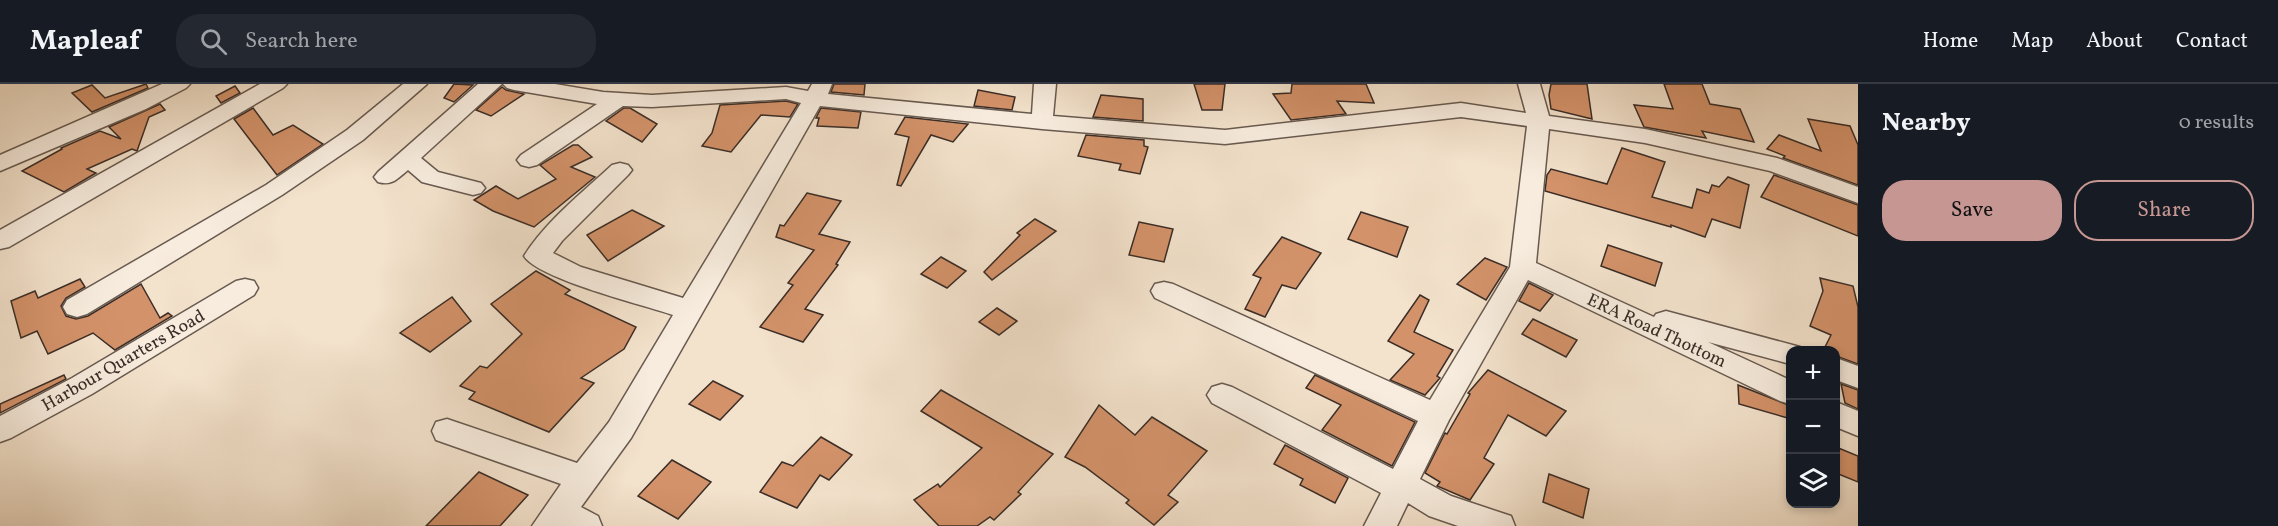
<!DOCTYPE html>
<meta charset="utf-8">
<style>
:root{--surface:#171b24;--page:#242831;--text:#f1f3f6;--muted:#9ea1a6;--line:#363941;--accent:#c59692}
body{margin:0;font-family:Vollkorn,serif;background:var(--page);color:var(--text)}
.controls{position:absolute;right:18px;bottom:18px;display:grid;overflow:hidden;border-radius:12px;box-shadow:0 3px 9px #0003}
.controls button{width:54px;height:54px;display:grid;place-items:center;padding:0;border:0;border-bottom:2px solid var(--line);background:var(--surface);color:var(--text);font:30px sans-serif}
.list{margin:0;padding:0;list-style:none}
h2{display:flex;justify-content:space-between;align-items:center;height:78px;margin:0;padding:0 24px;font-size:26px}
h2 small{font-size:20px;font-weight:400;color:var(--muted)}
.actions{display:flex;gap:12px;padding:18px 24px}
.actions a{flex:1;padding:14px 0;border:2px solid var(--accent);border-radius:24px;text-align:center;font-size:21px;color:var(--accent)}
.actions .main{background:var(--accent);color:#111}
.icon{flex:none;width:33px;height:33px;fill:none;stroke:currentColor;stroke-width:2;stroke-linecap:round;stroke-linejoin:round}
.map{position:relative;flex:none;width:1858px;height:442px;overflow:hidden}
header{display:flex;align-items:center;gap:36px;box-sizing:border-box;height:84px;padding:0 30px;background:var(--surface);border-bottom:2px solid var(--line)}
header strong{font-size:28px}
nav{display:flex;gap:33px;margin-inline-start:auto;font-size:21px}
.search{width:420px;height:54px;background:var(--page);display:flex;align-items:center;gap:15px;box-sizing:border-box;padding:0 21px;border-radius:24px;color:var(--muted);font-size:22px}
main{display:flex}
aside{flex:1;background:var(--surface)}
.map>svg:first-child{display:block}
.building{fill:#d3926a;stroke:#3a2d27;stroke-width:1.5}
.lines{fill:none;stroke-linecap:round;stroke-linejoin:round}
.minor-casing{stroke:#685a50;stroke-width:3}
.minor{fill:#f7ecde;fill-rule:evenodd}
.labels{text-anchor:middle;stroke-width:5;stroke-linejoin:round;paint-order:stroke}
.street-label{font-size:18px;fill:#3a2d27;stroke:#f7ecde}
</style>
<header>
<strong>Mapleaf</strong>
<div class="search"><svg class="icon" aria-label="search" viewBox="0 0 24 24"><circle cx="10" cy="10" r="6"/><path d="M15 15l6 6"/></svg>Search here</div>
<nav><a>Home</a><a>Map</a><a>About</a><a>Contact</a></nav>
</header>
<main>
<div class="map">
<svg width="1858" height="442" viewBox="0 0 1858 442">
<rect width="100%" height="100%" fill="#f3e2cc"/>
<filter id="stains"><feTurbulence type="fractalNoise" baseFrequency=".00333" numOctaves="4"/><feColorMatrix values="0 0 0 0 .2 0 0 0 0 .09 0 0 0 0 .02 0 0 0 .5 -.17"/></filter>
<radialGradient id="worn" r=".72"><stop offset=".6" stop-color="#630" stop-opacity="0"/><stop offset="1" stop-color="#630" stop-opacity=".3"/></radialGradient>
<!-- building -->
<g class="building">
<polygon points="146,0 148,4 92,28 72,9 92,1 105,14"/>
<polygon points="454,0 473,1 454,18 444,14"/>
<polygon points="834,0 865,0 864,11 831,8"/>
<polygon points="1194,0 1225,0 1222,26 1202,26"/>
<polygon points="1292,0 1366,0 1374,19 1337,17 1346,30 1291,36 1273,10 1291,9"/>
<polygon points="1551,0 1587,0 1592,35 1551,25 1549,11"/>
<polygon points="1664,0 1702,0 1710,20 1740,25 1754,58 1702,47 1706,54 1644,43 1634,21 1673,25"/>
<polygon points="235,2 240,9 221,19 216,12"/>
<polygon points="502,3 506,6 524,10 491,32 476,26"/>
<polygon points="978,6 1015,13 1012,26 974,22"/>
<polygon points="1101,11 1143,15 1143,37 1093,33"/>
<polygon points="786,17 798,20 790,33 761,31 731,68 702,62 712,49 720,21"/>
<polygon points="160,20 165,26 149,33 137,67 132,65 87,85 96,89 64,108 22,87 62,65 61,64 100,47 121,55 109,43"/>
<polygon points="253,24 273,51 293,41 323,60 277,91 234,35"/>
<polygon points="624,24 630,24 657,40 642,58 606,37"/>
<polygon points="821,24 861,28 858,44 817,42 819,34 816,34"/>
<polygon points="905,33 968,40 953,58 931,51 901,102 897,101 909,53 895,50"/>
<polygon points="1808,35 1850,42 1858,61 1858,101 1783,74 1785,72 1767,65 1779,51 1821,67"/>
<polygon points="1086,51 1144,56 1144,62 1148,63 1140,90 1119,86 1121,80 1078,72"/>
<polygon points="573,61 578,61 592,73 571,83 595,93 534,143 493,127 474,116 496,102 518,115 556,95 540,81"/>
<polygon points="1622,64 1665,78 1652,113 1692,124 1697,105 1709,109 1712,101 1719,103 1728,93 1749,101 1740,144 1712,135 1705,153 1671,141 1671,143 1545,107 1547,91 1551,85 1607,100"/>
<polygon points="1774,91 1858,121 1858,152 1761,113"/>
<polygon points="807,109 841,117 819,150 850,158 836,180 838,181 805,225 823,231 803,258 760,243 793,201 788,199 814,166 776,153 780,141 784,142"/>
<polygon points="632,126 664,142 608,177 587,151"/>
<polygon points="1361,128 1408,143 1397,173 1348,155"/>
<polygon points="1035,135 1056,147 992,196 984,188 1020,151 1017,149"/>
<polygon points="1139,138 1173,145 1164,178 1129,171"/>
<polygon points="1282,153 1321,169 1296,205 1282,201 1265,233 1245,225 1261,194 1253,191"/>
<polygon points="1608,161 1662,179 1655,202 1601,182"/>
<polygon points="941,173 966,187 947,204 921,190"/>
<polygon points="1485,174 1507,183 1486,216 1457,200"/>
<polygon points="536,187 570,206 565,210 636,243 624,265 581,294 594,299 549,348 469,315 475,308 460,302 480,282 487,284 522,250 491,220"/>
<polygon points="1820,194 1853,202 1858,223 1858,280 1836,272 1836,267 1823,267 1831,251 1810,242 1823,207"/>
<polygon points="80,195 85,203 66,214 61,222 66,232 76,235 88,232 141,200 160,234 168,229 172,232 115,266 93,249 48,270 37,247 21,254 11,217 35,207 38,214"/>
<polygon points="1529,199 1553,211 1540,227 1519,217"/>
<polygon points="1420,211 1429,216 1414,248 1453,266 1437,292 1440,294 1425,311 1390,296 1414,270 1388,257"/>
<polygon points="452,213 471,237 430,268 400,249"/>
<polygon points="997,224 1017,237 999,251 979,238"/>
<polygon points="1533,235 1577,256 1566,273 1522,250"/>
<polygon points="1488,286 1566,327 1546,352 1508,331 1484,374 1494,380 1470,416 1437,402 1440,398 1425,389 1445,349 1447,350 1470,310 1468,309"/>
<polygon points="64,291 66,295 0,329 0,320"/>
<polygon points="1315,291 1415,338 1392,382 1322,346 1341,321 1306,304"/>
<polygon points="713,297 743,312 720,336 689,320"/>
<polygon points="1841,300 1858,306 1858,325 1845,319"/>
<polygon points="1738,301 1791,322 1791,335 1739,320"/>
<polygon points="941,306 1053,370 1018,408 1021,410 994,436 990,433 977,442 939,442 914,416 938,400 940,403 982,364 921,327"/>
<polygon points="1099,321 1135,351 1152,333 1207,367 1168,411 1178,418 1154,441 1126,419 1129,416 1085,383 1065,373"/>
<polygon points="821,353 852,371 829,396 820,391 797,424 760,408 782,378 793,382"/>
<polygon points="1285,361 1348,394 1335,419 1300,401 1303,395 1274,380"/>
<polygon points="1836,363 1858,372 1858,398 1836,389"/>
<polygon points="672,376 711,398 678,435 638,412"/>
<polygon points="479,388 528,411 500,442 426,442"/>
<polygon points="1549,390 1589,405 1583,434 1543,418"/>
</g>
<g class="lines">
<!-- minor casing -->
<g class="minor-casing">
<g id="minor">
<polygon points="162,0 190,0 186,4 146,25 0,87 0,71"/>
<polygon points="260,0 287,0 283,4 9,163 0,165 0,146"/>
<polygon points="403,0 427,0 363,56 282,111 87,230 77,233 67,230 63,223 67,216 266,101 347,46"/>
<path d="M 478,0 L 502,0 L 421,74 L 438,88 L 481,99 L 485,104 L 481,109 L 473,111 L 422,98 L 408,86 C 397,95 392,102 378,98 L 374,93 L 378,88 Z"/>
<path d="M 503,0 L 555,0 L 603,8 L 652,11 L 786,3 L 808,7 L 812,0 L 832,0 L 828,10 L 1032,30 L 1034,0 L 1056,0 L 1053,32 L 1225,46 L 1461,19 L 1526,29 L 1518,0 L 1540,0 L 1549,32 L 1645,45 L 1777,74 L 1858,103 L 1858,119 L 1770,87 L 1645,59 L 1549,45 L 1536,179 L 1654,233 L 1656,230 L 1666,227 L 1800,263 L 1802,266 L 1790,266 L 1790,280 L 1708,258 L 1790,296 L 1790,320 L 1780,317 L 1528,196 L 1449,336 L 1420,395 L 1451,412 L 1511,432 L 1515,442 L 1458,442 L 1429,432 L 1408,419 L 1397,442 L 1364,442 L 1381,409 L 1212,319 L 1207,311 L 1212,303 L 1222,300 L 1232,303 L 1393,385 L 1418,337 L 1155,214 L 1151,207 L 1155,200 L 1164,198 L 1173,200 L 1430,316 L 1510,183 L 1527,42 L 1461,33 L 1225,60 L 1042,45 L 820,22 L 631,354 L 581,423 L 598,432 L 602,442 L 532,442 L 561,400 L 436,356 L 432,347 L 436,338 L 447,335 L 577,379 L 609,338 L 673,231 C 644,221 538,195 524,172 C 546,137 582,109 612,81 L 620,79 L 628,81 L 632,86 L 628,91 L 562,157 L 553,169 L 581,183 L 683,214 L 801,19 L 786,15 L 652,23 L 623,22 L 537,81 L 529,83 L 521,81 L 517,76 L 521,71 L 597,20 L 514,6 L 507,4 Z"/>
<polygon points="245,195 254,197 258,204 254,211 92,310 11,354 0,358 0,332 72,294 236,197"/>
<polygon points="1836,274 1858,282 1858,304 1836,296"/>
<polygon points="1836,318 1858,327 1858,352 1836,343"/>
</g>
</g>
<!-- minor -->
<use href="#minor" class="minor"/>
</g>
<g class="labels">
<!-- street labels -->
<g class="street-label">
<text transform="translate(1657 246) rotate(25)" y="6">ERA Road Thottom</text>
<text transform="translate(123 276) rotate(-30)" y="6">Harbour Quarters Road</text>
</g>
</g>
<rect width="100%" height="100%" filter="url(#stains)"/>
<rect width="100%" height="100%" fill="url(#worn)"/>
</svg>
<div class="controls">
<button>+</button>
<button>−</button>
<button><svg class="icon" aria-label="layers" viewBox="0 0 24 24"><path d="M12 4l9 5-9 5-9-5zM3 14l9 5 9-5"/></svg></button>
</div>
</div>
<aside>
<h2>Nearby<small>0 results</small></h2>
<ul class="list">
</ul>
<div class="actions"><a class="main">Save</a><a>Share</a></div>
</aside>
</main>
